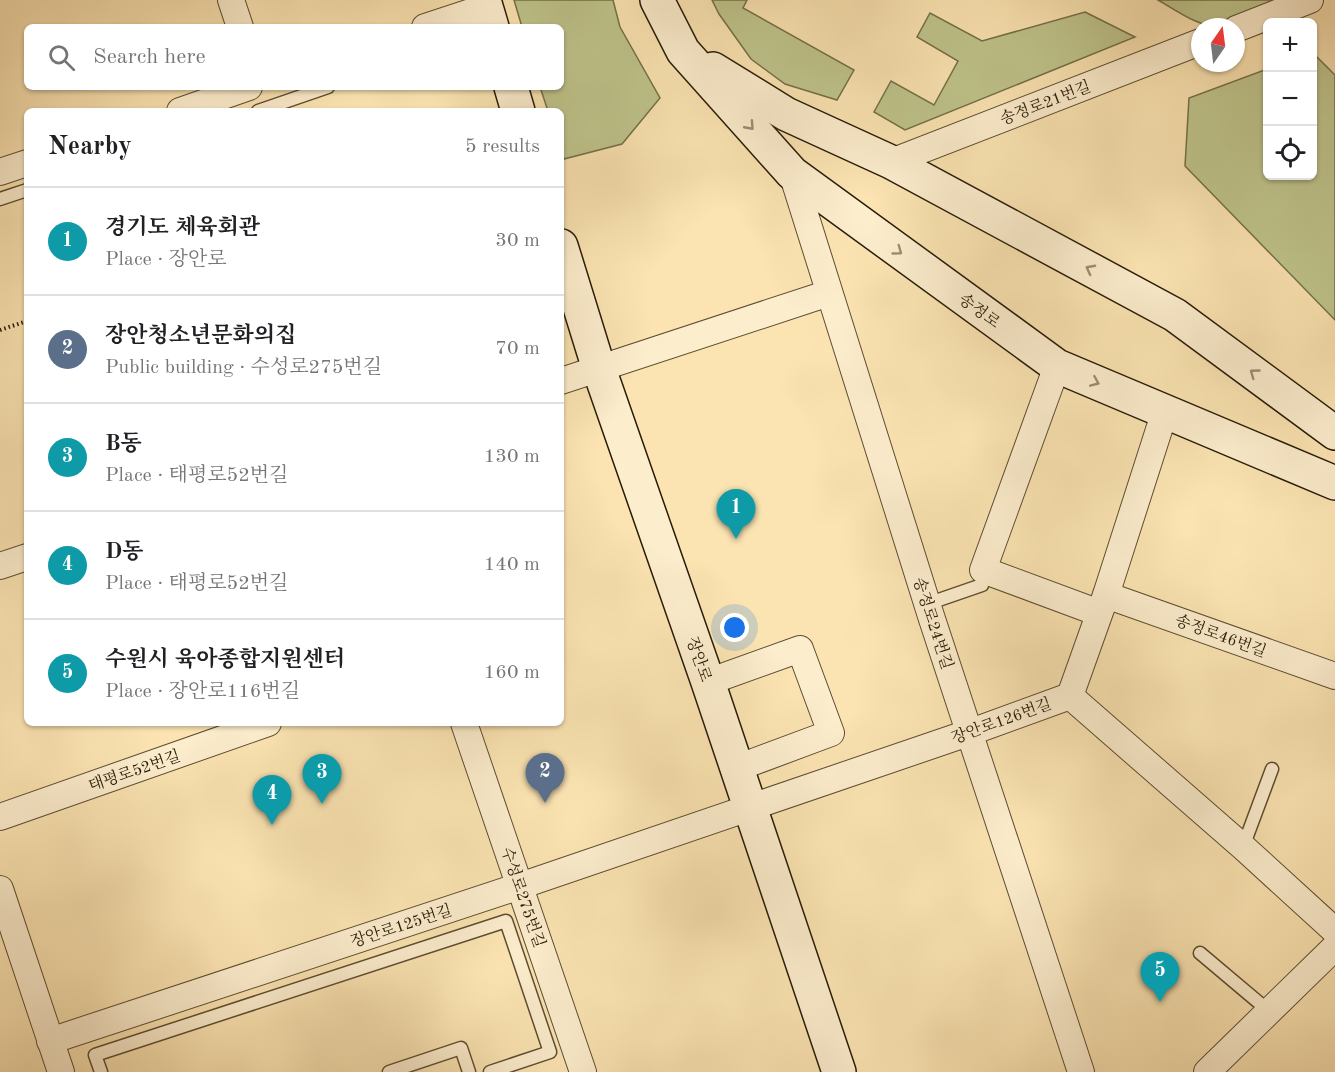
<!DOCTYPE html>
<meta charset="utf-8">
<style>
:root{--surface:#fff;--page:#f6f6f6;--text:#202124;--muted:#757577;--line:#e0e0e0;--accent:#8f2418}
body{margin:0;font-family:"Old Standard TT","Noto Serif KR",serif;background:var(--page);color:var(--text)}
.controls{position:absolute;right:18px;top:18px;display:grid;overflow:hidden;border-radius:9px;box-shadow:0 2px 4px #0004}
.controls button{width:54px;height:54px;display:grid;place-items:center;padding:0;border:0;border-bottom:2px solid var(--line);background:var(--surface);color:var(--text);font:30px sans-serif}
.compass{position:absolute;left:1191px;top:18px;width:54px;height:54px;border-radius:50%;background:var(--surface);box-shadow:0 2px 4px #0004;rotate:14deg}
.you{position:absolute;left:735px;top:628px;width:21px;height:21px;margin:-15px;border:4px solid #fff;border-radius:50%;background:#1a73e8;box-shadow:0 0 0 9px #1a73e833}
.badge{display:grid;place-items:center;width:39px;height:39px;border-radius:50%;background:var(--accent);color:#fff;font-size:20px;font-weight:700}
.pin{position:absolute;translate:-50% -50px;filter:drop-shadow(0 2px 3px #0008)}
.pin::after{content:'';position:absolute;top:32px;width:21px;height:18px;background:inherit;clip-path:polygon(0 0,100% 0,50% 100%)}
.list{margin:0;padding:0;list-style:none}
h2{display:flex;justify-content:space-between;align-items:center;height:78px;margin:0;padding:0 24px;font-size:26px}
h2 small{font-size:20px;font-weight:400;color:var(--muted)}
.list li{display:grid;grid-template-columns:39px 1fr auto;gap:18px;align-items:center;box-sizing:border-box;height:108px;padding:0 24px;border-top:2px solid var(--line)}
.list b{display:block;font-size:22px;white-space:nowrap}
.list p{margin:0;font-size:20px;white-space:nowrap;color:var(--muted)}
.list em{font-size:20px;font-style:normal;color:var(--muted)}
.icon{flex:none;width:33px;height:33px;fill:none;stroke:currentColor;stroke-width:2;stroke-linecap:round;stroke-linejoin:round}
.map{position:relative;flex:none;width:1335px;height:1072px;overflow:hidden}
.search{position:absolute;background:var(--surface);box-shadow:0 2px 4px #0004;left:24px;top:24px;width:540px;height:66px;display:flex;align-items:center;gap:15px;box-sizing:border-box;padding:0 21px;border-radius:9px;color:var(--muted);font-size:22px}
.panel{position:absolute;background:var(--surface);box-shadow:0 2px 4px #0004;left:24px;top:108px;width:540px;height:618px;border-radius:9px}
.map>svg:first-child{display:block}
.green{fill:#bfc48c;stroke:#74704a;stroke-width:1.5}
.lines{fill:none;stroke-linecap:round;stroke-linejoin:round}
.lane-casing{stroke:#5d4d32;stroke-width:15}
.street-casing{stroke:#5d4d32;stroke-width:28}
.secondary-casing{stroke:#281b08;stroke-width:36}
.path{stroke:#281b08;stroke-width:4;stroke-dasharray:1.5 3;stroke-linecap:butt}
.lane{stroke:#fcedcd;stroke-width:12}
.street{stroke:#fcedcd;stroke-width:26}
.secondary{stroke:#fcedcd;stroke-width:33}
.oneway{stroke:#9d8e74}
.labels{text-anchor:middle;stroke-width:5;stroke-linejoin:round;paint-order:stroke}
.street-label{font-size:16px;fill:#281b08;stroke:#fcedcd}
</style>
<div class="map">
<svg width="1335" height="1072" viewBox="0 0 1335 1072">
<rect width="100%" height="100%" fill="#fbe4b2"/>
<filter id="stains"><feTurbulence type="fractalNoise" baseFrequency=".00333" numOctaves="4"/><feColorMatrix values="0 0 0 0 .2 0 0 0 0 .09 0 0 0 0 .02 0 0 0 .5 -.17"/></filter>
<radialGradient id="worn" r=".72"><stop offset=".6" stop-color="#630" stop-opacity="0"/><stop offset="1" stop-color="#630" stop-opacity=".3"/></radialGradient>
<!-- green -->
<g class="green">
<polygon points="514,0 613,0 620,27 660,98 622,144 564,159 561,149 561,111 548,111 540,87 561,87 561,27 522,27"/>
<polygon points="712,0 747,0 743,8 854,70 837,100 785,84 751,59 719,14"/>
<path d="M 1158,0 L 1287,0 L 1220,27 C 1198,27 1176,10 1158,0 Z"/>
<polygon points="1085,12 1135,37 905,130 874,112 891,81 934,105 958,61 917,37 930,13 982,41"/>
<polygon points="1312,52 1335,75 1335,320 1185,166 1189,98 1267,69 1268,176 1312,176"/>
</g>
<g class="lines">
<!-- lane casing -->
<g class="lane-casing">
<g id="lane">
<polyline points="258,111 328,87"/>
<polyline points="0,199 27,190"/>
<polyline points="927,604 982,585 983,570"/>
<polyline points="1243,847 1272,769"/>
<polyline points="1200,953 1270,1012"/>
<polyline points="101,1072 95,1055 506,921 550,1052 490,1072"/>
<polyline points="389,1072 461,1048 469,1072"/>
</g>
</g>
<!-- street casing -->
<g class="street-casing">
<g id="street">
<polyline points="231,0 240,27"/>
<polyline points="425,27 486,7"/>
<polyline points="1236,29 1310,0"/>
<polyline points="180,111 249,87"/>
<polyline points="891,162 1200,42"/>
<polyline points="0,172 27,163"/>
<polyline points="792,173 931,616 1081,1072"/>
<polyline points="1057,366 983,570 1099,613"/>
<polyline points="561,381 829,293"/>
<polyline points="0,566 27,557"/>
<polyline points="1106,595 1335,676"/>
<polyline points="708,682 800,649 831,733 737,768"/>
<polyline points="1070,696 1243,847 1335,931"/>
<polyline points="464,723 583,1072"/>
<polyline points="0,817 268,723"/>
<polyline points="0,889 61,1072"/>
<polyline points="50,1041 520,886 971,732 1070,696 1106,595 1165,411"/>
<polyline points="1207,1072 1335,947"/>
</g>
</g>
<!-- secondary casing -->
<g class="secondary-casing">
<g id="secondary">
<polyline points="484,0 492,27"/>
<polyline points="657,0 683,51 792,173 1057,366 1335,483"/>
<polyline points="713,69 786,114 891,162 1175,315 1335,433"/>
<polyline points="511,87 518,111"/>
<polyline points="561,246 599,369 708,682 839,1072"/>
</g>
</g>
<!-- path -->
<polyline class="path" points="0,330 27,321"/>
<!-- lane -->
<use href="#lane" class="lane"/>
<!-- street -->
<use href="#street" class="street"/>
<!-- secondary -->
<use href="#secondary" class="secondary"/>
</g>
<!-- one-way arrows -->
<defs><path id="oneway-chevron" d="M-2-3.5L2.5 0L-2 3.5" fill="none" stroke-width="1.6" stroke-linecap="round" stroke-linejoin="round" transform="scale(1.5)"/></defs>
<g class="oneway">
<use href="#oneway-chevron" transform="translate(750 126) rotate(48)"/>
<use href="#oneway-chevron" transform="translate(898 251) rotate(36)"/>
<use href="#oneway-chevron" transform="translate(1090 269) rotate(-152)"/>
<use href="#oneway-chevron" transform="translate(1254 373) rotate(-144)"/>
<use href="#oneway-chevron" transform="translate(1095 382) rotate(23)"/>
</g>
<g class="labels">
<!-- street labels -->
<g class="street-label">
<text transform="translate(1045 102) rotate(-21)" y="6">송정로21번길</text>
<text transform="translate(980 310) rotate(36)" y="6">송정로</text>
<text transform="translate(934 623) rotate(72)" y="6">송정로24번길</text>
<text transform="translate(1221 635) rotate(20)" y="6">송정로46번길</text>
<text transform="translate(700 659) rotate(71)" y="6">장안로</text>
<text transform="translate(1001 720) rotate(-20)" y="6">장안로126번길</text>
<text transform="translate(134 770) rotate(-19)" y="6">태평로52번길</text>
<text transform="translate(524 897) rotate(71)" y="6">수성로275번길</text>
<text transform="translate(401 925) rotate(-18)" y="6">장안로125번길</text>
</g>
</g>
<rect width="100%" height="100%" filter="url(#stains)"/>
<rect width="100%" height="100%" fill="url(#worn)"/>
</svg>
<div class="controls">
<button>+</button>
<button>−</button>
<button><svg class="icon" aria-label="locate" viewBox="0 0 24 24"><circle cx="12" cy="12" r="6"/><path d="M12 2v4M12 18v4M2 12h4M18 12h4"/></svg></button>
</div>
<svg class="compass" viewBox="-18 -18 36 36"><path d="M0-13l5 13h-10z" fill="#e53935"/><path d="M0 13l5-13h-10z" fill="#757577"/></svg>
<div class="you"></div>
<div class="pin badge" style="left:736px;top:539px;background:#0f9aa8">1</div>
<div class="pin badge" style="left:545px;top:803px;background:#5c6f8a">2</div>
<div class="pin badge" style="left:322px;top:804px;background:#0f9aa8">3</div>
<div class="pin badge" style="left:272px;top:825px;background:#0f9aa8">4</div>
<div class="pin badge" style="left:1160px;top:1002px;background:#0f9aa8">5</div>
<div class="search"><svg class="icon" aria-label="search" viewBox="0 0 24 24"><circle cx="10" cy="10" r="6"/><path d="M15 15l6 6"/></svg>Search here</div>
<section class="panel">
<h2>Nearby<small>5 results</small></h2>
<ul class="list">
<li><span class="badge" style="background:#0f9aa8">1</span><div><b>경기도 체육회관</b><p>Place · 장안로</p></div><em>30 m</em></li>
<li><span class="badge" style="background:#5c6f8a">2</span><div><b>장안청소년문화의집</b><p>Public building · 수성로275번길</p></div><em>70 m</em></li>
<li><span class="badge" style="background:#0f9aa8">3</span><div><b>B동</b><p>Place · 태평로52번길</p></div><em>130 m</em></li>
<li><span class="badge" style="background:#0f9aa8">4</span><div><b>D동</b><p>Place · 태평로52번길</p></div><em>140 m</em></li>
<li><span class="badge" style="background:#0f9aa8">5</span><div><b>수원시 육아종합지원센터</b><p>Place · 장안로116번길</p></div><em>160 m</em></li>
</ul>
</section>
</div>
